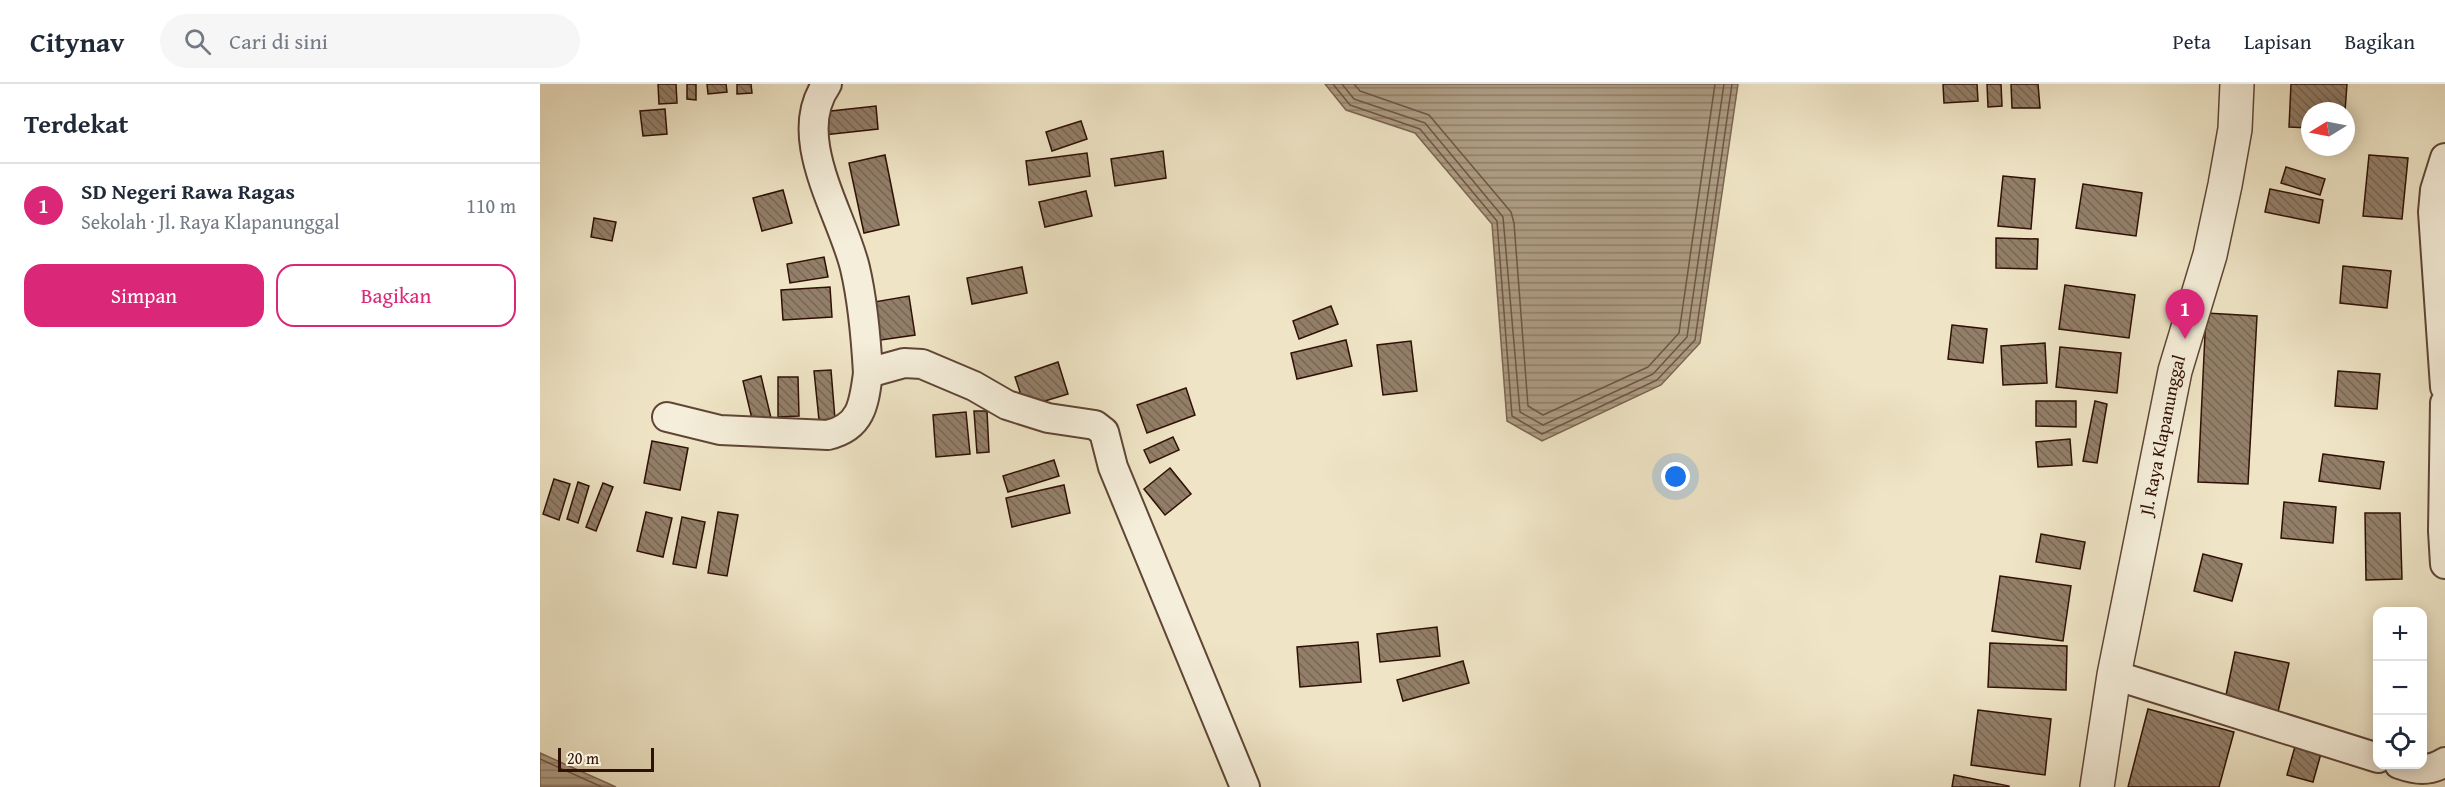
<!DOCTYPE html>
<html lang="id">
<meta charset="utf-8">
<style>
:root{--surface:#fff;--page:#f6f6f7;--text:#1f2937;--muted:#747a83;--line:#e0e1e3;--accent:#db2777}
body{margin:0;font-family:"Gentium Book Plus",serif;background:var(--page);color:var(--text)}
.controls{position:absolute;right:18px;bottom:18px;display:grid;overflow:hidden;border-radius:12px;box-shadow:0 3px 15px #0003}
.controls button{width:54px;height:54px;display:grid;place-items:center;padding:0;border:0;border-bottom:2px solid var(--line);background:var(--surface);color:var(--text);font:30px sans-serif}
.compass{position:absolute;left:1761px;top:18px;width:54px;height:54px;border-radius:50%;background:var(--surface);box-shadow:0 3px 15px #0003;rotate:260deg}
.scale{position:absolute;left:18px;bottom:15px;width:96px;box-sizing:border-box;padding-left:6px;border:3px solid #2f1005;border-top:0;font-size:16px;line-height:21px;white-space:nowrap;color:#2f1005;-webkit-text-stroke:4px #f5eeda;paint-order:stroke}
.you{position:absolute;left:1136px;top:393px;width:21px;height:21px;margin:-15px;border:4px solid #fff;border-radius:50%;background:#1a73e8;box-shadow:0 0 0 9px #1a73e833}
.badge{display:grid;place-items:center;width:39px;height:39px;border-radius:50%;background:var(--accent);color:#fff;font-size:20px;font-weight:700}
.pin{position:absolute;translate:-50% -50px;filter:drop-shadow(0 2px 3px #0008)}
.pin::after{content:'';position:absolute;top:32px;width:21px;height:18px;background:inherit;clip-path:polygon(0 0,100% 0,50% 100%)}
.list{margin:0;padding:0;list-style:none}
h2{display:flex;justify-content:space-between;align-items:center;height:78px;margin:0;padding:0 24px;font-size:26px}
h2 small{font-size:20px;font-weight:400;color:var(--muted)}
.list li{display:grid;grid-template-columns:39px 1fr auto;gap:18px;align-items:center;box-sizing:border-box;height:84px;padding:0 24px;border-top:2px solid var(--line)}
.list b{display:block;font-size:22px;white-space:nowrap}
.list p{margin:0;font-size:20px;white-space:nowrap;color:var(--muted)}
.list em{font-size:20px;font-style:normal;color:var(--muted)}
.actions{display:flex;gap:12px;padding:18px 24px}
.actions a{flex:1;padding:14px 0;border:2px solid var(--accent);border-radius:18px;text-align:center;font-size:21px;color:var(--accent)}
.actions .main{background:var(--accent);color:#fff}
.icon{flex:none;width:33px;height:33px;fill:none;stroke:currentColor;stroke-width:2;stroke-linecap:round;stroke-linejoin:round}
.map{position:relative;flex:none;width:1905px;height:703px;overflow:hidden}
header{display:flex;align-items:center;gap:36px;box-sizing:border-box;height:84px;padding:0 30px;background:var(--surface);border-bottom:2px solid var(--line)}
header strong{font-size:28px}
nav{display:flex;gap:33px;margin-inline-start:auto;font-size:21px}
.search{width:420px;height:54px;background:var(--page);display:flex;align-items:center;gap:15px;box-sizing:border-box;padding:0 21px;border-radius:33px;color:var(--muted);font-size:22px}
main{display:flex}
aside{flex:1;background:var(--surface)}
.map>svg:first-child{display:block}
.water{fill:url(#water-rules);stroke:#7b6551;stroke-width:1.5}
.lines{fill:none;stroke-linecap:round;stroke-linejoin:round}
.shore{stroke:#6e5644;stroke-width:1.5}
.building{fill:url(#building-back-hatch);stroke:#2f1005;stroke-width:1.5}
.minor-casing{stroke:#5f4535;stroke-width:32}
.tertiary-casing{stroke:#5f4535;stroke-width:36}
.minor{stroke:#f5eeda;stroke-width:28}
.tertiary{stroke:#f5eeda;stroke-width:33}
.labels{text-anchor:middle;stroke-width:5;stroke-linejoin:round;paint-order:stroke}
.street-label{font-size:18px;fill:#2f1005;stroke:#f5eeda}
</style>
<header>
<strong>Citynav</strong>
<div class="search"><svg class="icon" aria-label="search" viewBox="0 0 24 24"><circle cx="10" cy="10" r="6"/><path d="M15 15l6 6"/></svg>Cari di sini</div>
<nav><a>Peta</a><a>Lapisan</a><a>Bagikan</a></nav>
</header>
<main>
<aside>
<h2>Terdekat<small></small></h2>
<ul class="list">
<li><span class="badge">1</span><div><b>SD Negeri Rawa Ragas</b><p>Sekolah · Jl. Raya Klapanunggal</p></div><em>110 m</em></li>
</ul>
<div class="actions"><a class="main">Simpan</a><a>Bagikan</a></div>
</aside>
<div class="map">
<svg width="1905" height="703" viewBox="0 0 1905 703">
<defs>
<pattern id="water-rules" width="6" height="5" patternUnits="userSpaceOnUse" patternTransform="scale(1.5)"><rect width="6" height="5" fill="#ae9d84"/><path d="M0 2.5h6" fill="none" stroke="#8e7f6a"/></pattern>
<pattern id="building-back-hatch" width="6" height="6" patternUnits="userSpaceOnUse" patternTransform="scale(1.5)"><rect width="6" height="6" fill="#937f69"/><path d="M-1 5l2 2M0 0l6 6M5-1l2 2" fill="none" stroke="#786754"/></pattern>
</defs>
<rect width="100%" height="100%" fill="#efe5c6"/>
<filter id="stains"><feTurbulence type="fractalNoise" baseFrequency=".00333" numOctaves="4"/><feColorMatrix values="0 0 0 0 .2 0 0 0 0 .09 0 0 0 0 .02 0 0 0 .5 -.17"/></filter>
<radialGradient id="worn" r=".72"><stop offset=".6" stop-color="#630" stop-opacity="0"/><stop offset="1" stop-color="#630" stop-opacity=".3"/></radialGradient>
<!-- water -->
<g class="water">
<polygon points="785,0 1198,0 1160,259 1121,301 1002,357 967,337 952,140 875,49 806,26"/>
<polygon points="0,669 76,703 0,703"/>
</g>
<g class="lines">
<!-- shore -->
<g class="shore">
<polyline points="793,0 810,21 880,45 957,137 972,332 1002,350 1117,296 1155,256 1192,0"/>
<polyline points="802,0 814,15 885,39 963,133 980,328 1003,341 1113,290 1147,253 1184,0"/>
<polyline points="814,0 820,7 889,31 971,128 974,139 988,322 1003,331 1108,283 1139,249 1175,0"/>
<polyline points="0,675 62,703"/>
</g>
</g>
<!-- building -->
<g class="building">
<polygon points="118,0 136,0 137,19 119,20"/>
<polygon points="147,0 156,0 156,16 147,15"/>
<polygon points="167,0 186,0 187,8 168,10"/>
<polygon points="197,0 211,0 212,9 197,10"/>
<polygon points="1403,0 1437,0 1438,17 1404,19"/>
<polygon points="1447,0 1461,0 1462,22 1448,23"/>
<polygon points="1471,0 1498,0 1500,24 1472,24"/>
<polygon points="1751,0 1807,0 1805,27 1770,27 1770,44 1749,43"/>
<polygon points="336,22 338,45 284,51 282,28"/>
<polygon points="125,25 127,50 103,52 100,27"/>
<polygon points="541,37 547,55 512,67 506,48"/>
<polygon points="623,67 626,94 575,102 571,75"/>
<polygon points="547,69 550,92 489,101 486,77"/>
<polygon points="345,71 359,141 324,149 309,79"/>
<polygon points="1829,71 1868,74 1862,135 1823,132"/>
<polygon points="1746,83 1785,95 1780,111 1741,99"/>
<polygon points="1463,92 1495,95 1491,145 1458,142"/>
<polygon points="1543,100 1602,109 1596,152 1536,144"/>
<polygon points="1730,105 1783,116 1779,139 1725,128"/>
<polygon points="243,106 252,139 222,147 213,114"/>
<polygon points="546,107 552,132 505,143 499,118"/>
<polygon points="54,134 76,138 72,157 51,153"/>
<polygon points="1456,154 1498,155 1497,185 1456,184"/>
<polygon points="284,173 288,193 250,199 247,180"/>
<polygon points="1803,182 1851,187 1847,224 1800,219"/>
<polygon points="482,183 487,209 432,220 427,194"/>
<polygon points="1525,201 1595,211 1589,254 1519,245"/>
<polygon points="290,203 292,233 243,236 241,206"/>
<polygon points="369,212 375,251 334,257 328,219"/>
<polygon points="791,222 798,240 759,255 753,237"/>
<polygon points="1666,229 1717,232 1708,400 1658,398"/>
<polygon points="1412,241 1447,245 1443,279 1408,275"/>
<polygon points="806,256 812,282 757,295 751,269"/>
<polygon points="871,257 877,307 843,311 837,261"/>
<polygon points="1505,259 1507,299 1463,301 1461,262"/>
<polygon points="1520,263 1581,269 1577,309 1516,303"/>
<polygon points="518,278 528,310 485,323 475,293"/>
<polygon points="291,286 295,335 279,336 274,287"/>
<polygon points="1798,287 1840,290 1837,325 1795,322"/>
<polygon points="221,292 231,334 213,339 203,297"/>
<polygon points="238,293 258,293 259,332 238,333"/>
<polygon points="646,304 655,331 607,349 597,321"/>
<polygon points="1496,317 1536,317 1536,343 1496,342"/>
<polygon points="1555,317 1567,320 1557,379 1543,377"/>
<polygon points="434,327 447,327 449,368 437,369"/>
<polygon points="426,328 430,370 396,373 393,331"/>
<polygon points="633,353 639,366 610,379 604,366"/>
<polygon points="1530,355 1532,381 1498,383 1496,358"/>
<polygon points="112,357 148,364 140,406 104,399"/>
<polygon points="1783,370 1844,378 1840,405 1779,397"/>
<polygon points="514,376 519,392 468,408 463,392"/>
<polygon points="630,384 651,410 625,431 604,405"/>
<polygon points="14,395 30,400 19,436 3,430"/>
<polygon points="38,398 49,402 38,439 27,435"/>
<polygon points="63,399 73,403 56,447 46,443"/>
<polygon points="524,401 530,429 472,443 466,414"/>
<polygon points="1744,418 1796,423 1793,459 1741,454"/>
<polygon points="106,428 132,434 123,473 97,467"/>
<polygon points="178,428 198,431 187,492 168,489"/>
<polygon points="1825,429 1860,429 1862,495 1826,496"/>
<polygon points="142,433 165,438 156,484 133,480"/>
<polygon points="1501,450 1545,458 1540,485 1496,478"/>
<polygon points="1663,470 1702,480 1692,517 1654,507"/>
<polygon points="1460,492 1531,502 1523,557 1452,547"/>
<polygon points="897,543 900,572 840,578 837,550"/>
<polygon points="818,558 821,598 760,603 757,563"/>
<polygon points="1450,559 1527,562 1526,606 1448,603"/>
<polygon points="1695,568 1749,579 1738,628 1685,616"/>
<polygon points="923,577 929,599 863,617 857,596"/>
<polygon points="1608,625 1694,648 1679,703 1588,703"/>
<polygon points="1438,626 1511,635 1505,691 1431,681"/>
<polygon points="1756,659 1782,666 1773,698 1747,691"/>
<polygon points="1414,691 1469,702 1469,703 1412,703"/>
</g>
<g class="lines">
<!-- minor casing -->
<g class="minor-casing">
<g id="minor">
<path d="M 287,0 C 249,53 302,129 315,184 C 323,218 326,254 328,289 L 364,279 L 382,280 L 434,302 L 467,321 L 508,334 L 555,341 L 564,348 L 573,383 L 705,703"/>
<polyline points="1905,74 1895,106 1893,128 1905,303"/>
<polyline points="1905,319 1903,447 1905,480"/>
<path d="M 127,333 L 180,346 L 288,351 C 322,343 324,319 328,289"/>
<polyline points="1574,591 1838,674"/>
<path d="M 1859,680 C 1876,686 1889,688 1905,678"/>
</g>
</g>
<!-- tertiary casing -->
<g class="tertiary-casing">
<g id="tertiary">
<path id="s1" d="M 1557,703 L 1574,591 L 1635,287 L 1670,171 L 1685,101 L 1695,45 L 1697,0"/>
</g>
</g>
<!-- minor -->
<use href="#minor" class="minor"/>
<!-- tertiary -->
<use href="#tertiary" class="tertiary"/>
</g>
<g class="labels">
<!-- street labels -->
<g class="street-label">
<text dy="6" stroke="none"><textPath href="#s1" startOffset="358">Jl. Raya Klapanunggal</textPath></text>
</g>
</g>
<rect width="100%" height="100%" filter="url(#stains)"/>
<rect width="100%" height="100%" fill="url(#worn)"/>
</svg>
<div class="controls">
<button>+</button>
<button>−</button>
<button><svg class="icon" aria-label="locate" viewBox="0 0 24 24"><circle cx="12" cy="12" r="6"/><path d="M12 2v4M12 18v4M2 12h4M18 12h4"/></svg></button>
</div>
<svg class="compass" viewBox="-18 -18 36 36"><path d="M0-13l5 13h-10z" fill="#e53935"/><path d="M0 13l5-13h-10z" fill="#747a83"/></svg>
<div class="scale">20 m</div>
<div class="you"></div>
<div class="pin badge" style="left:1645px;top:255px">1</div>
</div>
</main>
